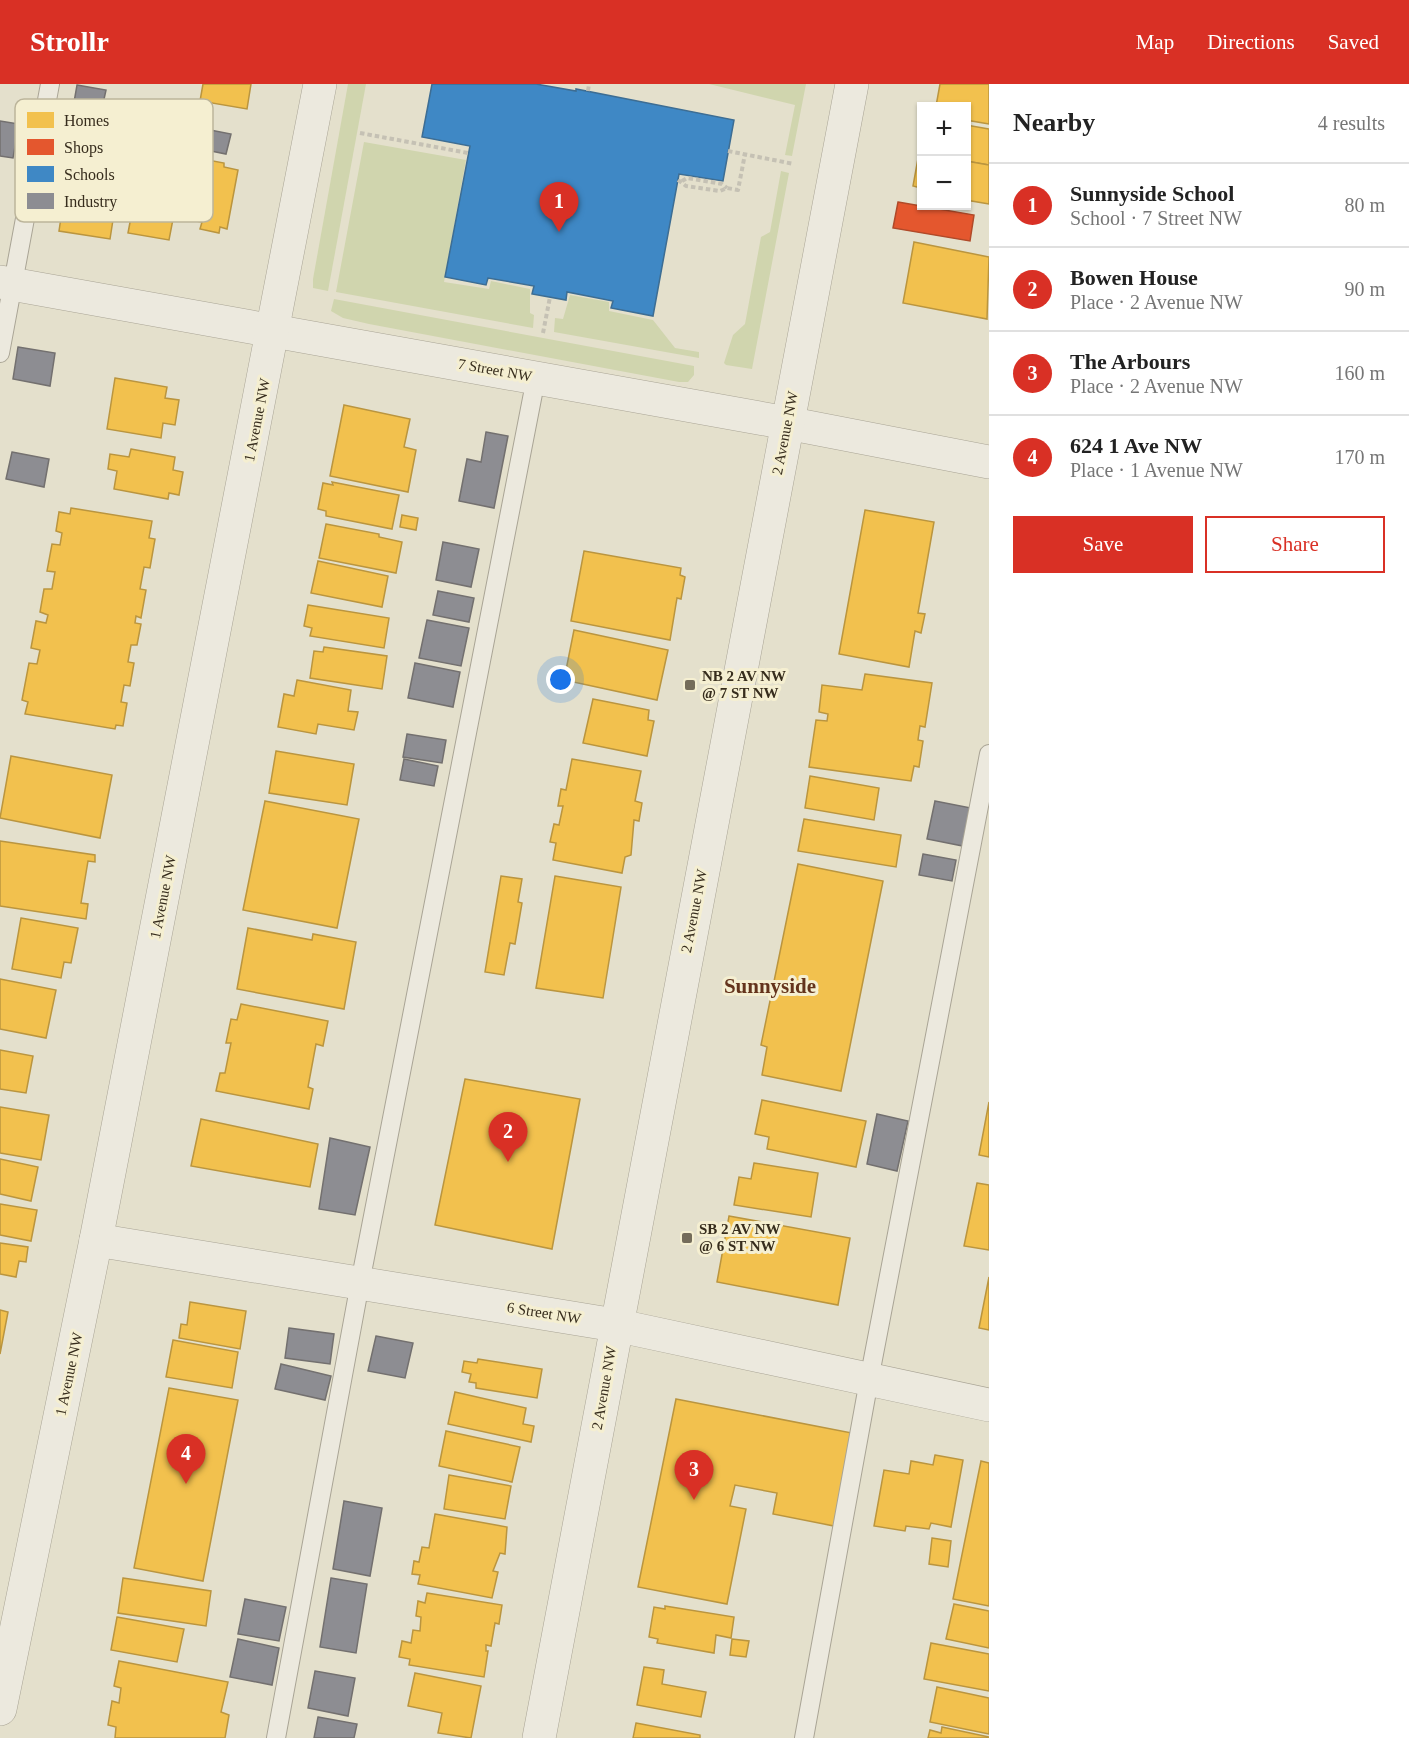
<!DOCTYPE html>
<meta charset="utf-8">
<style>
:root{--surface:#fff;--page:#f2f2f2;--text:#222;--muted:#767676;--line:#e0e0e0;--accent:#d93025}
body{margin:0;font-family:"Times New Roman",serif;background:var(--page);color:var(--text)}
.controls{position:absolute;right:18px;top:18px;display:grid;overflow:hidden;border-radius:0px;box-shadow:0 2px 4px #0004}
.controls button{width:54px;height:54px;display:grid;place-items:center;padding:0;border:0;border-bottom:2px solid var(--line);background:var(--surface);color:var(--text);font:30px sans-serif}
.you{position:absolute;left:561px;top:596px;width:21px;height:21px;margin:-15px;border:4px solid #fff;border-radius:50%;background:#1a73e8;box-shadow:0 0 0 9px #1a73e833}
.badge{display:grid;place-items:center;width:39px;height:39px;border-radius:50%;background:var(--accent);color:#fff;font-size:20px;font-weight:700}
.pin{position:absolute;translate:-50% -50px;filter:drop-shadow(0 2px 3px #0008)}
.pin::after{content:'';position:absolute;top:32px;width:21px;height:18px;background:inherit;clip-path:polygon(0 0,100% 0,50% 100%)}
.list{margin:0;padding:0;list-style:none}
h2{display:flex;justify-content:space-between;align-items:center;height:78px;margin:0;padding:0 24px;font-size:26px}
h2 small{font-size:20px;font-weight:400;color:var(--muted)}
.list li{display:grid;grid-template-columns:39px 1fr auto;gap:18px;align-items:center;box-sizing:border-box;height:84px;padding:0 24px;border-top:2px solid var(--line)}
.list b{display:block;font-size:22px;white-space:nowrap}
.list p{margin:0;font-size:20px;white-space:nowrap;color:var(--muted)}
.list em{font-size:20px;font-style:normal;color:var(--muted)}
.actions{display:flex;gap:12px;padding:18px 24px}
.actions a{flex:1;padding:14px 0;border:2px solid var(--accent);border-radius:0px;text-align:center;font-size:21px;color:var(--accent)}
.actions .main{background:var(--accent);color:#fff}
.map{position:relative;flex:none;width:989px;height:1654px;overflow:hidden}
header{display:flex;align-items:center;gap:36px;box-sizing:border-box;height:84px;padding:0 30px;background:var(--accent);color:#fff}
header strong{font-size:28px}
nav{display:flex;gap:33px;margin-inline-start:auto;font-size:21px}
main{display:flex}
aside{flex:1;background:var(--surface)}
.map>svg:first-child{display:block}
.green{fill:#d0d5ae}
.homes{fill:#f2c14e;stroke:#ba953f;stroke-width:1.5}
.shops{fill:#e4572e;stroke:#b04a29;stroke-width:1.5}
.schools{fill:#3f88c5;stroke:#3d6d93;stroke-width:1.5}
.industry{fill:#8d8d92;stroke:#73706f;stroke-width:1.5}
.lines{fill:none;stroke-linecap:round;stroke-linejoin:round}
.service-casing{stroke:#a9a495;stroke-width:20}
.minor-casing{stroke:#a9a495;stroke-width:34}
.path{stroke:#c5c1b4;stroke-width:4;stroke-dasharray:4.5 3;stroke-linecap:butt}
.service{stroke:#ece9de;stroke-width:18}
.minor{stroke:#ece9de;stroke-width:33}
.poi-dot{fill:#746c5a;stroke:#f5efd1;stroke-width:2}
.labels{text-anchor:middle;stroke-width:6;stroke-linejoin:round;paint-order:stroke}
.street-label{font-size:15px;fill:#372d1d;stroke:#f5efd1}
.poi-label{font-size:15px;font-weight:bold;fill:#372d1d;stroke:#f5efd1;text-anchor:start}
.district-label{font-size:21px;font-weight:bold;fill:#64341c;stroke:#f5efd1}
.key{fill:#f5efd1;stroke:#bcb59b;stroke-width:1.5}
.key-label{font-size:16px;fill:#372d1d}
</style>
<header>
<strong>Strollr</strong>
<nav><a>Map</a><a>Directions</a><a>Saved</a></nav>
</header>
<main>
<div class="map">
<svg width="989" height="1654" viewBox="0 0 989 1654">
<rect width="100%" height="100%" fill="#e4e0cc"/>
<!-- green -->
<g class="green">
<polygon points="348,0 366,0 328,207 313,204 313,195"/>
<polygon points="709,0 806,0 792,72 785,71 795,21"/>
<polygon points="364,58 466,76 444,198 489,205 491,197 530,205 530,229 534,231 533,244 336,208"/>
<polygon points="781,87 789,89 752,285 726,281 724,279 733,251 745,240 761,153 770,148"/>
<polygon points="570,211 609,218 609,227 653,236 675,264 699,268 699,274 554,248 555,234 563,235"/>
<polygon points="334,215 694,282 694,291 688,298 679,298 369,240 343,234 331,227"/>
</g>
<!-- homes -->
<g class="homes">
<polygon points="203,0 251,0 247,25 200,17"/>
<polygon points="940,0 989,0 989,40 966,36 966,22 936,22"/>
<polygon points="966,41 989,45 989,81 966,77"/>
<polygon points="79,46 126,53 110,155 59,147 68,87 73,87"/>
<polygon points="919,69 922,69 922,108 921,104 913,102"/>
<polygon points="192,73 224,79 224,83 238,86 227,145 220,143 219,149 200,145 202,138 189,136 194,108 186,107"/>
<polygon points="966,77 989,81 989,120 966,116"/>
<polygon points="155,85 179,89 177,98 180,99 169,156 128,149 139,91 154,94"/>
<polygon points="914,158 989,173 987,235 903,219"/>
<polygon points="115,294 167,303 165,314 179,316 175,341 163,339 161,354 107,345"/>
<polygon points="344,321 410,335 404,363 416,366 408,408 330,392"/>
<polygon points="131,365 175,373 173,386 183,388 179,411 169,409 168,415 114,405 117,387 108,385 110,370 129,373"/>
<polygon points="332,398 399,411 392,445 326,432 326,427 318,425 323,399 333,401"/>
<polygon points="71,424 152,437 149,454 155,455 150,484 144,483 140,505 146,506 141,534 136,532 135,539 141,540 137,561 131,561 128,578 134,579 130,602 124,601 121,618 127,619 123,642 116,641 115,645 25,630 28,618 22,616 29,579 37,580 40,566 31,564 36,537 46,539 48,531 40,528 44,505 52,505 55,488 47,487 52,460 60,461 62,449 56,447 59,428 70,430"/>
<polygon points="865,426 934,438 918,529 925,530 921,549 915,547 909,583 839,570"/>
<polygon points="402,431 418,434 416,446 400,443"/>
<polygon points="326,440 379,450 379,453 402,458 396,489 319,474"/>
<polygon points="584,467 681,484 680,491 685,493 681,515 677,514 670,556 571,537"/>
<polygon points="318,477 388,492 382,523 311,509"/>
<polygon points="308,521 389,534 384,564 310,552 312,544 304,542"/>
<polygon points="574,546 668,566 657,616 564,596"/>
<polygon points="324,563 387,572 382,605 310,594 314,567 323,568"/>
<polygon points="865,590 932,599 925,643 920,642 918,656 923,657 919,683 914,682 911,697 809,683 816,636 827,637 828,630 819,628 822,601 862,606"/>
<polygon points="297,596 351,606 348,627 358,628 354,646 318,640 316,650 278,643 284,610 294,612"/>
<polygon points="593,615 649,626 648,636 654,637 647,672 583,659"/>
<polygon points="276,667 354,680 347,721 269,709"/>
<polygon points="11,672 112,691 100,754 0,734"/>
<polygon points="572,675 641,687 635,717 642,719 639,737 634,736 631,771 625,773 622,789 553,776 556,759 550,758 554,740 559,741 563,722 558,722 561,705 566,706"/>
<polygon points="810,692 879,704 874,736 805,724"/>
<polygon points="265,717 359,735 337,844 243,826"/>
<polygon points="804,735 901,751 896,783 798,767"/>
<polygon points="0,757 95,771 95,778 88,777 81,819 88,820 86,835 0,822"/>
<polygon points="798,780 883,797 841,1007 762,991 767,963 761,961"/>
<polygon points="501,792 522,795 518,818 522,819 515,860 510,859 504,891 485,888"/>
<polygon points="555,792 621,803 603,914 536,904"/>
<polygon points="21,834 78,844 71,879 64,878 61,894 12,885"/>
<polygon points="248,844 312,856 313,850 356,858 344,925 237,905"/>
<polygon points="0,895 56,906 46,954 0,945"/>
<polygon points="241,920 328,937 323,962 316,960 308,1003 313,1005 309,1025 216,1007 220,989 225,989 231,959 226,959 231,935 237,936"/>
<polygon points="0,966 33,972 26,1009 0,1005"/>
<polygon points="465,995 580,1015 552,1165 435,1141"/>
<polygon points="762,1016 866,1037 856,1083 767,1065 769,1053 755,1050"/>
<polygon points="989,1018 989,1073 979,1071"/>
<polygon points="0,1023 49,1031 41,1076 0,1069"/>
<polygon points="201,1035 318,1060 310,1103 191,1082"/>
<polygon points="0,1075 38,1083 31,1117 0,1110"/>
<polygon points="754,1079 818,1089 811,1133 734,1121 739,1093 751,1095"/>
<polygon points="977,1099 989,1101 989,1166 964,1162"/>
<polygon points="0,1120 37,1126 31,1157 0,1151"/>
<polygon points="729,1132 850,1154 838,1221 717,1198"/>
<polygon points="0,1159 28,1163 26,1178 19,1177 16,1193 0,1190"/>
<polygon points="989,1193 989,1246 979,1244"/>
<polygon points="190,1218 246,1227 240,1265 179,1254 181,1240 187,1241"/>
<polygon points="0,1226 8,1228 0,1270"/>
<polygon points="173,1256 238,1268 232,1304 166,1293"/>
<polygon points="478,1275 542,1285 537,1314 476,1304 476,1299 469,1298 471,1290 462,1288 464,1277 477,1279"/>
<polygon points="169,1304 238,1316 203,1497 134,1484"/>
<polygon points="455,1308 526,1324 523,1340 534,1342 531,1358 448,1340"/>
<polygon points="676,1315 852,1349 834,1442 773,1430 777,1409 735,1401 730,1422 746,1425 727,1520 638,1503"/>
<polygon points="446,1347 520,1363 512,1398 439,1382"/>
<polygon points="935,1371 963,1376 951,1443 931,1439 929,1445 906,1442 905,1447 874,1442 884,1386 909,1390 911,1377 933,1381"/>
<polygon points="981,1377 989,1379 989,1522 953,1515"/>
<polygon points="449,1391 511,1402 505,1435 444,1425"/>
<polygon points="435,1430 507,1443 505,1470 500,1469 493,1487 498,1488 492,1514 418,1500 420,1491 412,1490 414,1477 419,1478 422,1463 429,1464"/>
<polygon points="932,1454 951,1457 948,1483 929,1480"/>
<polygon points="123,1494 211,1507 206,1542 118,1529"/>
<polygon points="427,1509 502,1521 499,1540 495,1539 491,1562 486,1561 486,1567 488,1567 484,1593 409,1581 410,1575 399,1573 402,1557 411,1559 413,1546 420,1547 421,1533 416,1532 418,1517 425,1519"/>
<polygon points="954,1520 989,1527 989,1564 946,1555"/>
<polygon points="665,1522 734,1533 731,1554 716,1551 714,1569 657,1559 658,1555 649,1553 654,1523 665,1525"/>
<polygon points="117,1533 184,1545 177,1578 111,1566"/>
<polygon points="732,1555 749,1557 746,1573 730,1571"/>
<polygon points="931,1559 989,1570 989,1607 924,1595"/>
<polygon points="119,1577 228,1598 221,1628 229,1631 225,1654 115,1654 116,1643 108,1641 112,1617 119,1619 121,1604 114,1602"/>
<polygon points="644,1583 664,1586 662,1600 706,1608 701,1633 637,1621"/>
<polygon points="415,1589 481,1602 471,1654 438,1649 442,1629 408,1622"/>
<polygon points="937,1603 989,1614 989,1650 930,1638"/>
<polygon points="636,1639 700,1651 700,1654 633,1654"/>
<polygon points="942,1643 989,1653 989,1654 928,1654 930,1646 941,1649"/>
</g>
<!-- shops -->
<polygon class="shops" points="898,118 974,131 970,157 893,144"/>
<!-- schools -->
<polygon class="schools" points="432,0 536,0 576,7 576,5 734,36 723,97 679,90 653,232 611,224 613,217 567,208 566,216 532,210 534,202 488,194 486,201 445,193 470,62 422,53"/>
<!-- industry -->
<g class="industry">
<polygon points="77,1 106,6 101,29 73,24"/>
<polygon points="0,37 19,40 13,74 0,72"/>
<polygon points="200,44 231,50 226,70 196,64"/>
<polygon points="18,263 55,269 50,302 13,295"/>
<polygon points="486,348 508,352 494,424 459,417 467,375 481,378"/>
<polygon points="12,368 49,375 44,403 6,395"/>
<polygon points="443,458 479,465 471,503 436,496"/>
<polygon points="438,507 474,514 469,538 433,531"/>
<polygon points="427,536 469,544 461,582 419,574"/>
<polygon points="415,579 460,588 453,623 408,614"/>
<polygon points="407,650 446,656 442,679 403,673"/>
<polygon points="404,675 438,682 434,702 400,696"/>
<polygon points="935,717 971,724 963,762 927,755"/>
<polygon points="923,770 956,776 952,797 919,791"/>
<polygon points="877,1030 908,1037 897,1087 867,1080"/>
<polygon points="330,1054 370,1063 355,1131 319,1125"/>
<polygon points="289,1244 334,1250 330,1280 285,1274"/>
<polygon points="376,1252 413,1259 405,1294 368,1287"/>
<polygon points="281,1280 331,1292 325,1316 275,1305"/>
<polygon points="344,1417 382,1424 370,1492 333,1485"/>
<polygon points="331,1494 367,1500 356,1569 320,1563"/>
<polygon points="245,1515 286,1523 279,1557 238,1550"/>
<polygon points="238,1555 279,1564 272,1601 230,1593"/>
<polygon points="315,1587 355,1594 348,1632 308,1624"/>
<polygon points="318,1633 357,1640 354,1654 314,1654"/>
</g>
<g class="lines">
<!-- service casing -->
<g class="service-casing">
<g id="service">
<polyline points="0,269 50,0"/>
<polyline points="276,1654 360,1199 536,294"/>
<polyline points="804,1654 869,1296 989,670"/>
</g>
</g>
<!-- minor casing -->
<g class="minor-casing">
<g id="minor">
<polyline points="0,198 787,339 989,378"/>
<polyline points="96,1156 615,1241 989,1321"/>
<polyline points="0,1625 96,1156 320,0"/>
<polyline points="539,1654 852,0"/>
</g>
</g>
<!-- path -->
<g class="path">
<polyline points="588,7 589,0"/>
<polyline points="360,49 468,69"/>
<polyline points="728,67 794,80"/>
<polyline points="678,96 686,102 720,107 727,104 738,106 745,70"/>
<polyline points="682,97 687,94 722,100 727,104"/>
<polyline points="543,249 550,213"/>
</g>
<!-- service -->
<use href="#service" class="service"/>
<!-- minor -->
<use href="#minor" class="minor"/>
</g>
<!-- markers -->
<g class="poi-dot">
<rect x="684" y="595" width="12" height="12" rx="3"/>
<rect x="681" y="1148" width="12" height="12" rx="3"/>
</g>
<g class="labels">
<!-- street labels -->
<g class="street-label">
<text transform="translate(495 286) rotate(10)" y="5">7 Street NW</text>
<text transform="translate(257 336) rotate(-79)" y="5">1 Avenue NW</text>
<text transform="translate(785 349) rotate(-79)" y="5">2 Avenue NW</text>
<text transform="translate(163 813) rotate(-79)" y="5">1 Avenue NW</text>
<text transform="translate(694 827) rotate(-79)" y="5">2 Avenue NW</text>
<text transform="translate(544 1229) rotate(9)" y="5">6 Street NW</text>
<text transform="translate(69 1290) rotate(-78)" y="5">1 Avenue NW</text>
<text transform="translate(604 1304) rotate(-80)" y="5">2 Avenue NW</text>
</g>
<!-- poi labels -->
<g class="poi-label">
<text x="702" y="597">NB 2 AV NW<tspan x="702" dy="17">@ 7 ST NW</tspan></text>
<text x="699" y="1150">SB 2 AV NW<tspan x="699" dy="17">@ 6 ST NW</tspan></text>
</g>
<!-- district labels -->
<g class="district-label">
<text x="770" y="909">Sunnyside</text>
</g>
</g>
<!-- legend -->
<rect x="15" y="15" width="198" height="123" rx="9" class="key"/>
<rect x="27" y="28" width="27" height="16" fill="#f2c14e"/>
<rect x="27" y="55" width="27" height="16" fill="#e4572e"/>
<rect x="27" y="82" width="27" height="16" fill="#3f88c5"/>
<rect x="27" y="109" width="27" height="16" fill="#8d8d92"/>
<g class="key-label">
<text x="64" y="42">Homes</text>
<text x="64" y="69">Shops</text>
<text x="64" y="96">Schools</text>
<text x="64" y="123">Industry</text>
</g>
</svg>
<div class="controls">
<button>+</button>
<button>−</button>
</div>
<div class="you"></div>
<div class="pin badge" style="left:559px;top:148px">1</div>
<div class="pin badge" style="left:508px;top:1078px">2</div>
<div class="pin badge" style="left:694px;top:1416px">3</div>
<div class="pin badge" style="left:186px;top:1400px">4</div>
</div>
<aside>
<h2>Nearby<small>4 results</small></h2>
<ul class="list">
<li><span class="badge">1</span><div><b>Sunnyside School</b><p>School · 7 Street NW</p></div><em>80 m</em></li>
<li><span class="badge">2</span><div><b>Bowen House</b><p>Place · 2 Avenue NW</p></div><em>90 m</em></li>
<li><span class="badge">3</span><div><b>The Arbours</b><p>Place · 2 Avenue NW</p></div><em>160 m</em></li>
<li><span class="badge">4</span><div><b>624 1 Ave NW</b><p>Place · 1 Avenue NW</p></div><em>170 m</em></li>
</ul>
<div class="actions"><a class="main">Save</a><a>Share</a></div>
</aside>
</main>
